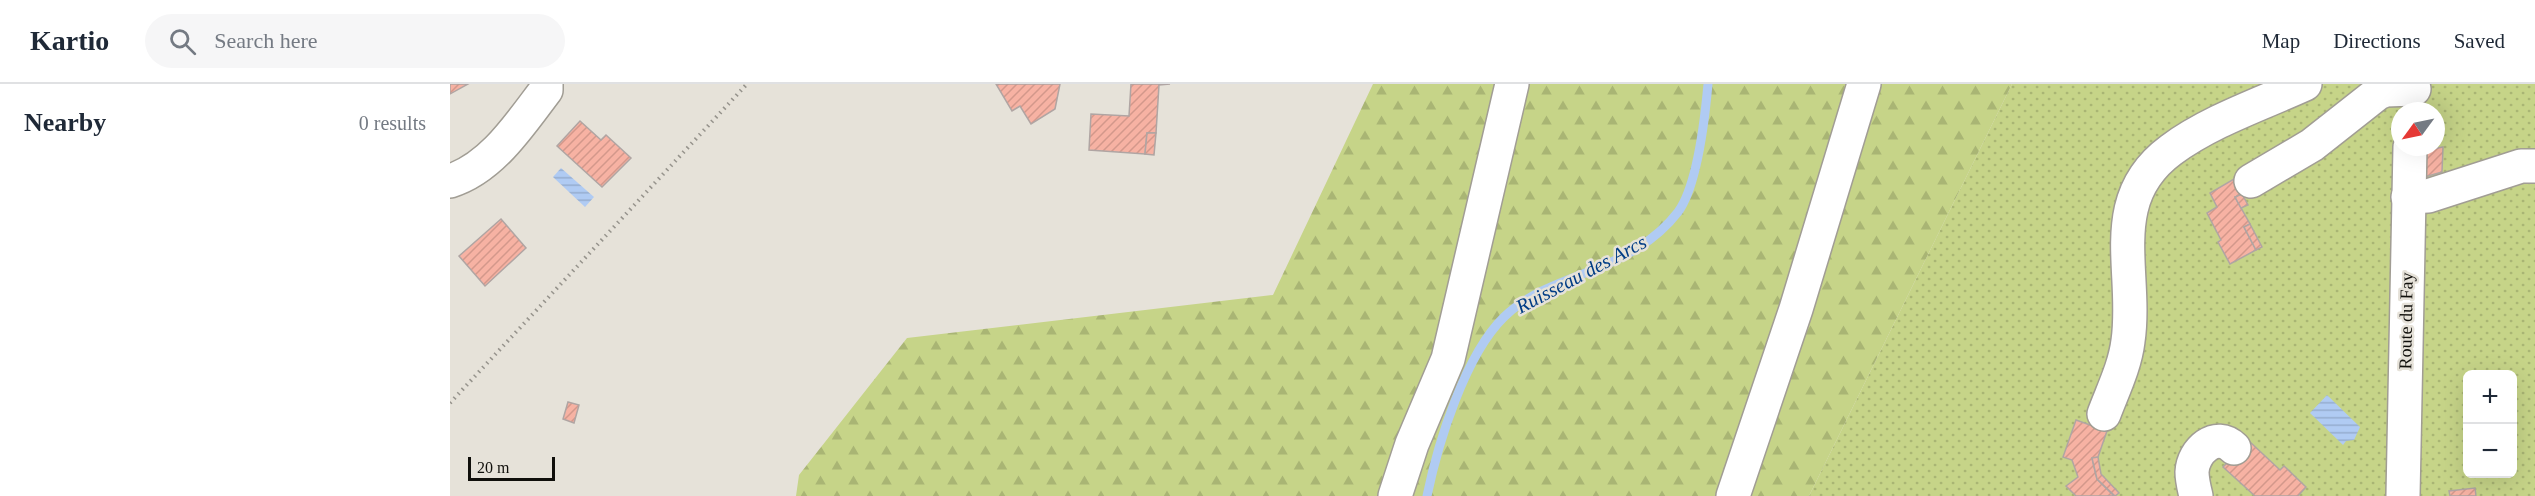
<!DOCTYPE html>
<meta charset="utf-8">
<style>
:root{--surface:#fff;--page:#f6f6f7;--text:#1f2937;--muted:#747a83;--line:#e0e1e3}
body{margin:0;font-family:"Times New Roman",serif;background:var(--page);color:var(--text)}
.controls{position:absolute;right:18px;bottom:18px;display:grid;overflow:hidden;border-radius:9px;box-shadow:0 6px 24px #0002}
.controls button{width:54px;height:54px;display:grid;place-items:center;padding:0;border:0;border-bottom:2px solid var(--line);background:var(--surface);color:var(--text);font:30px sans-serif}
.compass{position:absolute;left:1941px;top:18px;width:54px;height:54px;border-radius:50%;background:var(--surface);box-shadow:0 6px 24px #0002;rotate:237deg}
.scale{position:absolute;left:18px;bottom:15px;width:87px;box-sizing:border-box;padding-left:6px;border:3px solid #100f0b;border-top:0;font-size:16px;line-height:21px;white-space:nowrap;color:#100f0b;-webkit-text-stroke:4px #e6e2d9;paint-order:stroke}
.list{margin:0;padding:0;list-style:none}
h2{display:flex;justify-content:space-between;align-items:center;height:78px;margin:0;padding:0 24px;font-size:26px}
h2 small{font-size:20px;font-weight:400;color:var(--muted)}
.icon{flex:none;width:33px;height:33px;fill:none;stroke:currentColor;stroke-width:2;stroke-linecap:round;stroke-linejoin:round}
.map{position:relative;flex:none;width:2085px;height:412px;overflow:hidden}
header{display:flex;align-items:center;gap:36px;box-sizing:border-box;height:84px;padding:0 30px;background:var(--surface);border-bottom:2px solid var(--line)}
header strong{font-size:28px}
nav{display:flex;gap:33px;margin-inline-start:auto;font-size:21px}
.search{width:420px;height:54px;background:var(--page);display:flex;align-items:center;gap:15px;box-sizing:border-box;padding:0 21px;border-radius:33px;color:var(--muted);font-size:22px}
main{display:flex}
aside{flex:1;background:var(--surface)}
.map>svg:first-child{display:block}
.grass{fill:url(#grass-dots);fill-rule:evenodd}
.forest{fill:url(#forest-firs)}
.water{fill:url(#water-rules)}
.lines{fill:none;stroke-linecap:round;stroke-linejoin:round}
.stream{stroke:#b0cbf3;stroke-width:9}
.building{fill:url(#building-hatch);stroke:#b0a5a3;stroke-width:1.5}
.minor-casing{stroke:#a19d94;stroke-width:36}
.path{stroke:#96938c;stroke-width:4;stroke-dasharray:1.5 4.5;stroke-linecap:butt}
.minor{stroke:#fff;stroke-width:33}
.labels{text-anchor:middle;stroke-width:5;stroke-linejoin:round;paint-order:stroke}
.street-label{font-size:18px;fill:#100f0b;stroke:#e6e2d9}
.water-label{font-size:20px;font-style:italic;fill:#003c85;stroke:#e6e2d9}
</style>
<header>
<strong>Kartio</strong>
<div class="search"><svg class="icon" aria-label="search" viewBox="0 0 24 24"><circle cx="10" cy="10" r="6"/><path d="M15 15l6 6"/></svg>Search here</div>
<nav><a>Map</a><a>Directions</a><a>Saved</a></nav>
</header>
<main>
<aside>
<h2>Nearby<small>0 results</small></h2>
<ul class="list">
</ul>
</aside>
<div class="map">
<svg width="2085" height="412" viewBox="0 0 2085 412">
<defs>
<pattern id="grass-dots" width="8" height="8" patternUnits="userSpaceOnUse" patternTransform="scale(1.5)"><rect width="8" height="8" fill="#c6d488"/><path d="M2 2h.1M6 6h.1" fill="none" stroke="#a9b574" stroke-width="1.8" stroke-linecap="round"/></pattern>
<pattern id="forest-firs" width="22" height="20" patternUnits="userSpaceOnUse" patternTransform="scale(1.5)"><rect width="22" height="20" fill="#c6d488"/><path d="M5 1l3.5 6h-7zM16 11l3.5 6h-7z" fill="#a9b574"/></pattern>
<pattern id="water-rules" width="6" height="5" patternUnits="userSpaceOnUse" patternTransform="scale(1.5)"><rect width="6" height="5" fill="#b0cbf3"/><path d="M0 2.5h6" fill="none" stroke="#96adcf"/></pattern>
<pattern id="building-hatch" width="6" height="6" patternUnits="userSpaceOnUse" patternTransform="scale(1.5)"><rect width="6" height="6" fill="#f7b2a3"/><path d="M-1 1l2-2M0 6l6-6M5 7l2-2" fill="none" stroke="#d3988b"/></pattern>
</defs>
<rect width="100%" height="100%" fill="#e6e2d9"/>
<!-- grass -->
<path class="grass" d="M 1562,0 L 2085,0 L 2085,412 L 1359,412 ZM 1950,27 L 1986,27 L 1986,63 L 1950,63 ZM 2018,290 L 2062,290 L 2062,390 L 2018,390 Z"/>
<!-- forest -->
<polygon class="forest" points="923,0 1562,0 1359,412 346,412 349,391 457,254 823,211"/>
<!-- water -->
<g class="water">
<polygon points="111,84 144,113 135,123 103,93"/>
<polygon points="1877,311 1910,343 1904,356 1896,357 1893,361 1860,329"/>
</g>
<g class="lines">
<!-- stream -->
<path class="stream" d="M 977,412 C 988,359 1015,271 1054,233 C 1076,211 1109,199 1138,188 C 1172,175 1205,158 1228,128 C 1247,102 1255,33 1258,0"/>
</g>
<!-- building -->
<g class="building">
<polygon points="0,0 18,0 0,10"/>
<polygon points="546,0 610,0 605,25 581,40 570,22 562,27"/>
<polygon points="681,0 720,0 709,1 706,49 697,49 695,70 639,66 641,30 679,32"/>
<polygon points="130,37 151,56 156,51 181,74 152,103 107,62"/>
<polygon points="697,49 706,49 704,71 695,70"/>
<polygon points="1993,63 1992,88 1964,96 1967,68"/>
<polygon points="1784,95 1792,110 1785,113 1800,140 1794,143 1806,166 1780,180 1768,158 1771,156 1757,129 1767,123 1760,109"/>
<polygon points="1792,110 1798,121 1791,124 1785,113"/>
<polygon points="51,135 76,164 35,202 9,172"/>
<polygon points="1800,140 1812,163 1806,166 1794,143"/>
<polygon points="118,318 129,321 124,339 113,335"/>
<polygon points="1626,336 1657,347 1648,373 1642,374 1647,395 1664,412 1626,412 1616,402 1628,393 1622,376 1613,373"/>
<polygon points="1799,357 1830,386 1834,382 1856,403 1848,412 1805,412 1773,383"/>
<polygon points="1648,373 1651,390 1669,409 1665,412 1647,395 1642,374"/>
<polygon points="2025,404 2026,412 2000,412 1999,407"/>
</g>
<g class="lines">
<!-- minor casing -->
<g class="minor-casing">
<g id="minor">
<path d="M 0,97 C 42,84 70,40 96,6 L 96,0"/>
<polyline points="1801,97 1862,61 1928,9 1936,6 1964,5"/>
<polyline points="1958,113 1978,112 2071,82 2085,82"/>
<path d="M 1654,330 C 1663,306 1675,282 1678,257 C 1688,188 1653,116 1721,66 C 1760,37 1811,20 1855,0"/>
<polyline points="945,412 962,360 998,275 1062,0"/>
<polyline points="1283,412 1346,225 1414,0"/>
<path d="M 1746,412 C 1744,404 1742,396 1742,388 C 1743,367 1766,346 1784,364"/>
<polyline points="1953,412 1960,63"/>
</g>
</g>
<!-- path -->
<polyline class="path" points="0,319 297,0"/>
<!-- minor -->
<use href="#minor" class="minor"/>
</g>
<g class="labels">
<!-- street labels -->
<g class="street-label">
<text transform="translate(1956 237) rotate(-89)" y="6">Route du Fay</text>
</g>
<!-- water labels -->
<g class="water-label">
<text transform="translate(1131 190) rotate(-28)" y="7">Ruisseau des Arcs</text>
</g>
</g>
</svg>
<div class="controls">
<button>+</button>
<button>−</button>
</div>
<svg class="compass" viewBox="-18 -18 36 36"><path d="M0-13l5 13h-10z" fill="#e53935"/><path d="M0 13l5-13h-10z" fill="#747a83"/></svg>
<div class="scale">20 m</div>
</div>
</main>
